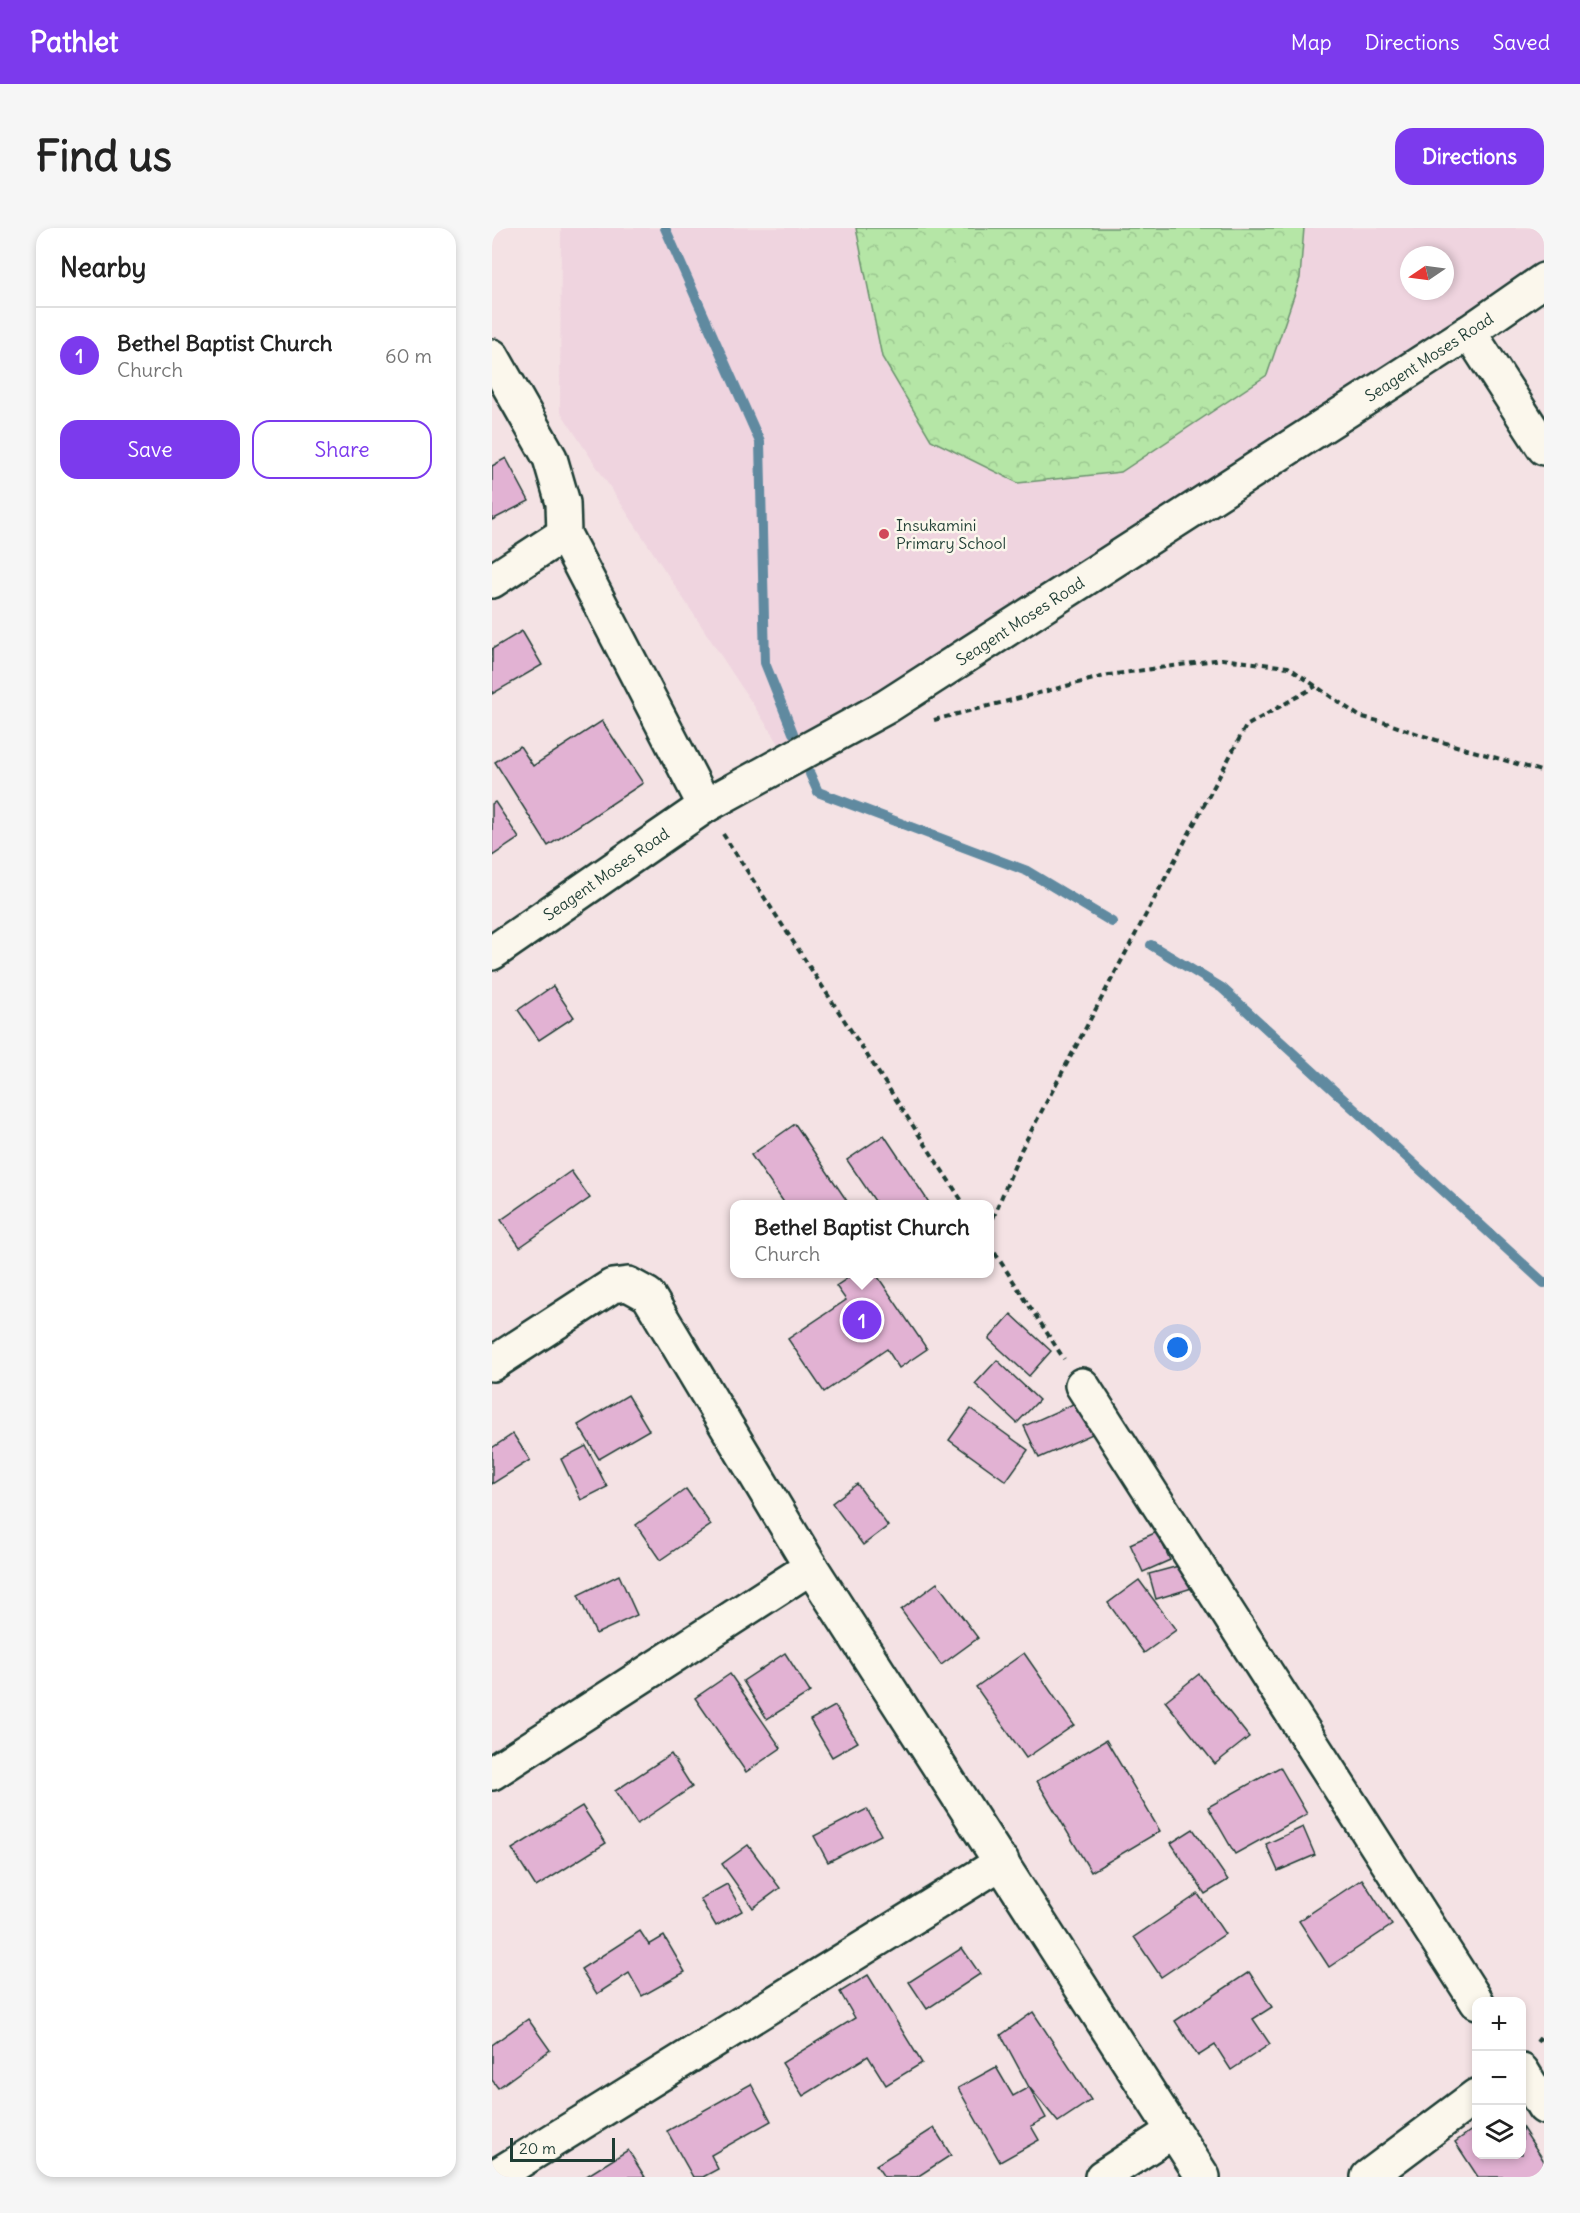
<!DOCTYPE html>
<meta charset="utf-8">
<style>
:root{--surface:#fff;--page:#f6f6f6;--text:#222;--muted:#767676;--line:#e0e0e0;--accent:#7c3aed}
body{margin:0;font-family:Delius,sans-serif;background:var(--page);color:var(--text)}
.controls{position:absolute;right:18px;bottom:18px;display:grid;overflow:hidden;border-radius:12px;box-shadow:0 3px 9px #0003}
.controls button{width:54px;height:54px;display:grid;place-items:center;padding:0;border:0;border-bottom:2px solid var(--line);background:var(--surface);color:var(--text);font:30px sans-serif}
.compass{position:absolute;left:908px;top:18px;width:54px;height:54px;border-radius:50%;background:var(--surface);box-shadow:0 3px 9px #0003;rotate:257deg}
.scale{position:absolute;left:18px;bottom:15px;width:105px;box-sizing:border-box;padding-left:6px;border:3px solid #1f3d34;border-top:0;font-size:16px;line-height:21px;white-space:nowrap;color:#1f3d34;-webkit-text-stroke:4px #fbf7ec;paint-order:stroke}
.you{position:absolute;left:686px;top:1120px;width:21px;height:21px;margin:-15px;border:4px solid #fff;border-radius:50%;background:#1a73e8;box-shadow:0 0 0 9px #1a73e833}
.badge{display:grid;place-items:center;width:39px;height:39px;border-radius:50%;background:var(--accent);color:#fff;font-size:20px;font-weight:700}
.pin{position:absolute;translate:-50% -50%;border:3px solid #fff;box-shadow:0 2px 6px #0006}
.popup{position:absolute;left:238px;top:972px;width:264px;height:78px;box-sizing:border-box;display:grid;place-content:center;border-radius:12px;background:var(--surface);filter:drop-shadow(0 2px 4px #0005);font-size:20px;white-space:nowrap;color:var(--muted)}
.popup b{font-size:22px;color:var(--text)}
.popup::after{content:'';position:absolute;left:50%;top:100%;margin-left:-12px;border:12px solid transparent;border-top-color:var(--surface)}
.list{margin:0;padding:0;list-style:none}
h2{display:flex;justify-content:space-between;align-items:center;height:78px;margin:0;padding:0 24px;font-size:26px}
h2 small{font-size:20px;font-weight:400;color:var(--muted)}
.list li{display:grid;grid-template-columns:39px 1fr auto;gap:18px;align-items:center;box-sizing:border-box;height:96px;padding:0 24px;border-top:2px solid var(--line)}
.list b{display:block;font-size:22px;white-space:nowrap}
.list p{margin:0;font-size:20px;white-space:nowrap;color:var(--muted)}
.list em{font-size:20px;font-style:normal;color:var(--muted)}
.actions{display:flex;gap:12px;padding:18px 24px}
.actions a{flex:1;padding:14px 0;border:2px solid var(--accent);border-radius:18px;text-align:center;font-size:21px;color:var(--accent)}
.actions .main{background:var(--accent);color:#fff}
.icon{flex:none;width:33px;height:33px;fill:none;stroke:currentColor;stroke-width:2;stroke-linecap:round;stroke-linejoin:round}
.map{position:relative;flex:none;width:1052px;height:1949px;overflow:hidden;border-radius:18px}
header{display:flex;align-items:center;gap:36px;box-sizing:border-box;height:84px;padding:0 30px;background:var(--accent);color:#fff}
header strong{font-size:28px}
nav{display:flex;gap:33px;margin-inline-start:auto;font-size:21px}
.intro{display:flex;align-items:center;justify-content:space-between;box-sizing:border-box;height:144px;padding:0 36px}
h1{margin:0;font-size:42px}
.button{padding:15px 27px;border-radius:18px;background:var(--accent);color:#fff;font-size:21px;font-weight:700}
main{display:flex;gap:36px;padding:0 36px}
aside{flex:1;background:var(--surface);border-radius:18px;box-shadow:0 3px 9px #0003}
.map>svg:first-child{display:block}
.built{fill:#efd4df;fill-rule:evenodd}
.forest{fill:url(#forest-crowns);stroke:#6a926d;stroke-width:1.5}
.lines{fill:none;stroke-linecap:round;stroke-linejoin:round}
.stream{stroke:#608aa0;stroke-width:10}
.building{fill:#e2b2d3;stroke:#1f3d34;stroke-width:1.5}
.minor-casing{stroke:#1f3d34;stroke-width:38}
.path{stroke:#1f3d34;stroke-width:4;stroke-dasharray:6 4.5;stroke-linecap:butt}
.minor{stroke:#fbf7ec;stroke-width:33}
.poi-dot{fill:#d1495b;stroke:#fbf7ec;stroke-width:2}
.labels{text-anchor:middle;stroke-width:5;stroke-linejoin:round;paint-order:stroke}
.street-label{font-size:16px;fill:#1f3d34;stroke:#fbf7ec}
.poi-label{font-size:16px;fill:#1f3d34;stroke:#fbf7ec;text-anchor:start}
</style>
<header>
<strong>Pathlet</strong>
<nav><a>Map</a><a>Directions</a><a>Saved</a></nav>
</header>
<div class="intro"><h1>Find us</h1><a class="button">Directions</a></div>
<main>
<aside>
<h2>Nearby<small></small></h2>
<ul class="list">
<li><span class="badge">1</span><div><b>Bethel Baptist Church</b><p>Church</p></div><em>60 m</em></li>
</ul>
<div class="actions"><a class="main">Save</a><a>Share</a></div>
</aside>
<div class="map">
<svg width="1052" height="1949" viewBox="0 0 1052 1949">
<defs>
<pattern id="forest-crowns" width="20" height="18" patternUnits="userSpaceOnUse" patternTransform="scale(1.5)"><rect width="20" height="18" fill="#b5e6a6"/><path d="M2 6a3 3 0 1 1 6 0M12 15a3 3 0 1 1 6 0" fill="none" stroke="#9bc690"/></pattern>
</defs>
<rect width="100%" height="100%" fill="#f4e2e4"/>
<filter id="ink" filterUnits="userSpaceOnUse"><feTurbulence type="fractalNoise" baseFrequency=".0167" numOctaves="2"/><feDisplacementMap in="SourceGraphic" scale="12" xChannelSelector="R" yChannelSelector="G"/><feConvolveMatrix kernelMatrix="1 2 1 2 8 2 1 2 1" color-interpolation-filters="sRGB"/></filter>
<g filter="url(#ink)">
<!-- built -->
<path class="built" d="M 69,0 L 1052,0 L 1052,33 L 448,429 L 291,522 L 68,183 ZM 917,27 L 953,27 L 953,63 L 917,63 Z"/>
<!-- forest -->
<polygon class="forest" points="364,0 812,0 808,50 775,147 629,244 526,255 439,212 390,129"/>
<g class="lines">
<!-- stream -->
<g class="stream">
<polyline points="173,0 268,214 273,435 301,505"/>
<polyline points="318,546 326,564 535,643 620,694"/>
<polyline points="659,717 730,760 1052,1055"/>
</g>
</g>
<!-- building -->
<g class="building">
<polygon points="14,230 37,273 0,292 0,238"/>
<polygon points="30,403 50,437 0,466 0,421"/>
<polygon points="110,493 151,555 56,618 3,534 28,518 41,538"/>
<polygon points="3,574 27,610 0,628 0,576"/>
<polygon points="61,758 82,789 47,812 26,782"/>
<polygon points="303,896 357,976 293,976 259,927"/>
<polygon points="392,907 438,976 385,976 355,932"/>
<polygon points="79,943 98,970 28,1019 9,992"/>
<polygon points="362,1046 384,1046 435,1121 407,1140 395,1121 332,1164 296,1111 354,1072 344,1058"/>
<polygon points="519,1086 559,1123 537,1148 497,1111"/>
<polygon points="505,1132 547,1172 525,1195 483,1156"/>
<polygon points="136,1167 157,1202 107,1231 86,1197"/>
<polygon points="590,1172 605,1204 547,1230 532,1198"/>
<polygon points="479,1181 536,1222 514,1253 457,1212"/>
<polygon points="21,1206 38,1232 0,1256 0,1220"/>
<polygon points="94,1218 115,1259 89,1272 69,1231"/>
<polygon points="365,1256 396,1298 371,1317 340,1275"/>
<polygon points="194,1261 219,1297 168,1332 144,1297"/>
<polygon points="665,1304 678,1332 651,1344 638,1316"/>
<polygon points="694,1336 700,1360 664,1371 657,1346"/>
<polygon points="127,1347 145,1387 104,1406 86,1367"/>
<polygon points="647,1352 684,1402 652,1425 616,1375"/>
<polygon points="445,1355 486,1410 449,1437 409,1382"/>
<polygon points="293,1425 318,1464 275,1491 251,1453"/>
<polygon points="532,1425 582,1497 534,1530 484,1459"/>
<polygon points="238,1446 289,1520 254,1544 203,1470"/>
<polygon points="707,1446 757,1509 723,1536 673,1473"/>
<polygon points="343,1478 366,1514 340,1529 318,1492"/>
<polygon points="614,1512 668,1603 599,1644 545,1553"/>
<polygon points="179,1526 200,1559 145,1596 123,1563"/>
<polygon points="788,1539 815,1586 743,1626 716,1579"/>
<polygon points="90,1578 114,1615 44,1659 20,1621"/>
<polygon points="375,1581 389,1607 336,1634 322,1608"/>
<polygon points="811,1599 823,1627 786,1643 774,1616"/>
<polygon points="701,1601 736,1652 713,1666 679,1615"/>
<polygon points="256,1617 288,1660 261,1680 230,1636"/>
<polygon points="870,1651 900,1697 837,1739 807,1693"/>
<polygon points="235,1656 250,1683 224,1698 208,1671"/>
<polygon points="706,1666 733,1706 669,1749 642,1709"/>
<polygon points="148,1703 157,1717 172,1708 193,1744 150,1768 137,1745 105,1766 89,1741"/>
<polygon points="470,1720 488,1746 435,1781 417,1754"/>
<polygon points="757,1744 780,1779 761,1791 778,1816 739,1842 723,1817 706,1828 683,1793"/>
<polygon points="376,1747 430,1835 394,1857 376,1828 311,1868 290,1835 363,1790 348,1764"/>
<polygon points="541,1784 599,1872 566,1894 537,1859 509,1807"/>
<polygon points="36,1791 58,1822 6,1860 0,1852 0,1817"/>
<polygon points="504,1839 521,1868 537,1859 554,1890 539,1898 547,1912 508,1934 466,1860"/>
<polygon points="259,1856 279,1893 219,1927 226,1941 211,1949 201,1949 175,1903"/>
<polygon points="984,1899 984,1926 1030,1926 1030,1899 1052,1933 1052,1949 986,1949 963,1914"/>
<polygon points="442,1900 459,1927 425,1949 392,1949 384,1937"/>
<polygon points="136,1922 153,1949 93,1949"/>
</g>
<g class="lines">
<!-- minor casing -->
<g class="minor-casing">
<g id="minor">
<polyline points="977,104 1052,220"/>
<polyline points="0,128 58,230 71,275 72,306 213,578"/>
<polyline points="0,353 72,306"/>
<polyline points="0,725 213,578 394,479 977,104 1052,52"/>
<polyline points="0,1136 120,1058 136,1056 156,1067 319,1339 711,1949"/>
<polyline points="590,1157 985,1774"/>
<polyline points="0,1545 319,1339"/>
<polyline points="1030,1843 1052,1879"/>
<polyline points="7,1946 510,1634"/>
<polyline points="610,1949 681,1903"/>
<polyline points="876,1949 984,1868"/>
</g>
</g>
<!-- path -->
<g class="path">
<polyline points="442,492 617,447 730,431 796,439 867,488 894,495 944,512 1052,544"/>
<polyline points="231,606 472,976"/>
<polyline points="497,1000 529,922 754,498 824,458"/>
<polyline points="497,1016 572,1131"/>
<polyline points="1045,1814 1052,1805"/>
</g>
<!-- minor -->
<use href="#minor" class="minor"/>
</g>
</g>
<!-- markers -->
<circle class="poi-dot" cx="392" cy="306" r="6"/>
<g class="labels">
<!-- street labels -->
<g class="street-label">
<text transform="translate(937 129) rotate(-33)" y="6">Seagent Moses Road</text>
<text transform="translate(528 393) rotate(-33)" y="6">Seagent Moses Road</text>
<text transform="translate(114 646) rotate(-35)" y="6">Seagent Moses Road</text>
</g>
<!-- poi labels -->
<g class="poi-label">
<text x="404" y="303">Insukamini<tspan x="404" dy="18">Primary School</tspan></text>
</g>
</g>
</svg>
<div class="controls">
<button>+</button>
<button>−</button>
<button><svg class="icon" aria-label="layers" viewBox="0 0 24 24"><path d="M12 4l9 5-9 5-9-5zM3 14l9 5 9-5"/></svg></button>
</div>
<svg class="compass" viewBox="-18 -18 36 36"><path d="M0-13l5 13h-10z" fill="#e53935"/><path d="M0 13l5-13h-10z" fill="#767676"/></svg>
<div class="scale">20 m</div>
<div class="you"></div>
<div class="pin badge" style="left:370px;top:1092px">1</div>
<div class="popup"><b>Bethel Baptist Church</b>Church</div>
</div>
</main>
